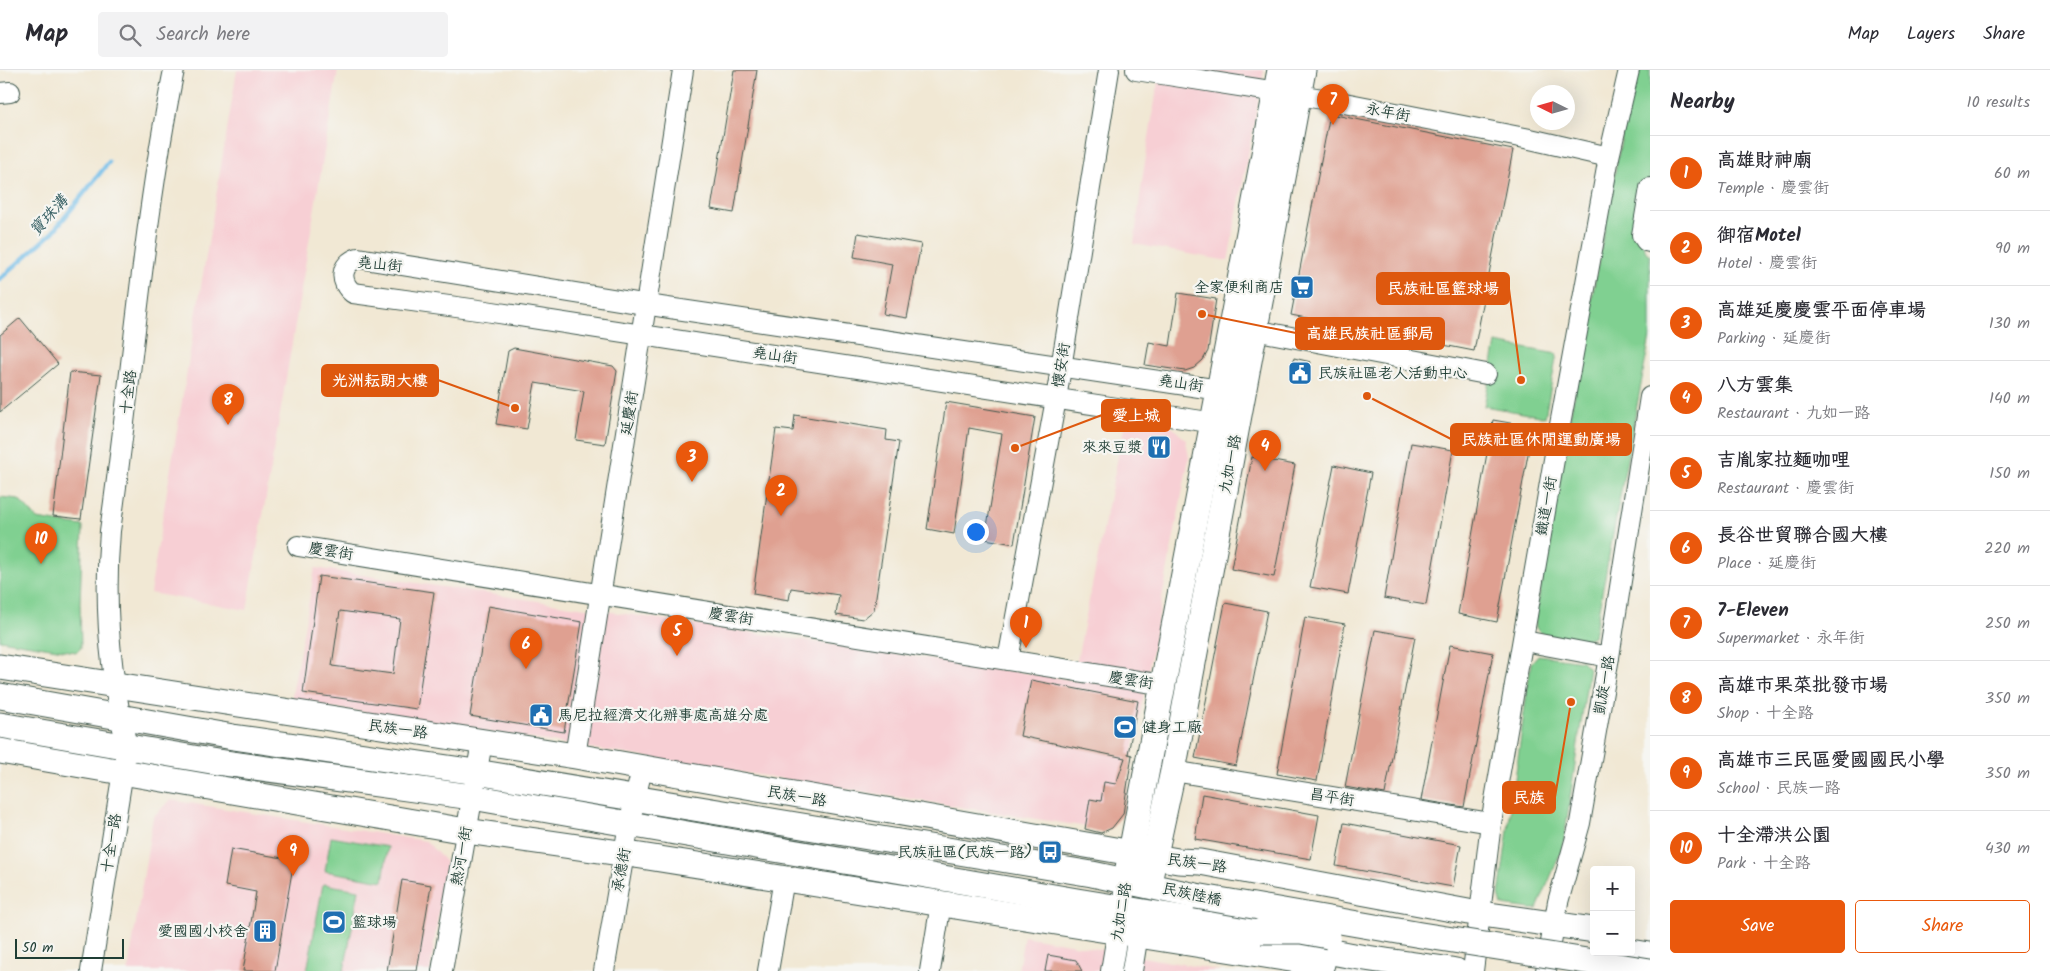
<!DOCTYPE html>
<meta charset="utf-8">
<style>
:root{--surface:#fff;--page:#f2f2f3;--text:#2b2b33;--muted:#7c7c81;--line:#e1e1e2;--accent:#ea580c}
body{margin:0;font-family:Kalam,"LXGW WenKai TC",sans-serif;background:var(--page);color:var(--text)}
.controls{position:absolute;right:15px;bottom:15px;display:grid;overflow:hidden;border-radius:5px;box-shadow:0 5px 20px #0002}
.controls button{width:45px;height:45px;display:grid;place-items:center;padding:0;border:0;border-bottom:1px solid var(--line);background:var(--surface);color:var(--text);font:25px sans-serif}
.compass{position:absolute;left:1530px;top:15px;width:45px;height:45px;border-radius:50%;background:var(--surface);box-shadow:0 5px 20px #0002;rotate:275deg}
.scale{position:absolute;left:15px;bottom:12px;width:109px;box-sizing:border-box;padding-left:5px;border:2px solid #1f3d34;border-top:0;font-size:14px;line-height:18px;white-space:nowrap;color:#1f3d34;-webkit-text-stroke:4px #f6f6f2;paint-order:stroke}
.you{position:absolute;left:975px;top:461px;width:18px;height:18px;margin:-12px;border:4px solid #fff;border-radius:50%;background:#1a73e8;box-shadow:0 0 0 8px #1a73e833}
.badge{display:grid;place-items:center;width:32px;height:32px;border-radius:50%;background:var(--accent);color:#fff;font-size:16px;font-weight:700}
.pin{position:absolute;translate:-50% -41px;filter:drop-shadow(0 1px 2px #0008)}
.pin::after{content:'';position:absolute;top:26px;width:18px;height:15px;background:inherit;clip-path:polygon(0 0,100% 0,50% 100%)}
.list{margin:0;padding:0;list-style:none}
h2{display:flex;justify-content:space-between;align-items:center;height:65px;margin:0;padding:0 20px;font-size:21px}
h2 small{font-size:16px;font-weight:400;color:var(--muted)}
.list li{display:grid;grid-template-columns:32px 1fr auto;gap:15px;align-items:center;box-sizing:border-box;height:75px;padding:0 20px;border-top:1px solid var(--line)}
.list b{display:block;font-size:19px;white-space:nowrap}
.list p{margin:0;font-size:16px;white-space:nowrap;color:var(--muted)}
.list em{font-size:16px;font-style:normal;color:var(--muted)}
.actions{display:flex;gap:10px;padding:15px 20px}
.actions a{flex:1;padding:11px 0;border:1px solid var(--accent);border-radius:5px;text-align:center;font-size:18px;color:var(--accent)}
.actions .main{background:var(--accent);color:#fff}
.icon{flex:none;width:28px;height:28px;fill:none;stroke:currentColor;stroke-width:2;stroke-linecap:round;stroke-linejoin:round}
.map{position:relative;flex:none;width:1650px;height:901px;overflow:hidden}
header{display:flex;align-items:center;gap:30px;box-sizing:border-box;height:70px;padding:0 25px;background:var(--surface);border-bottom:1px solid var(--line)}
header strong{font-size:24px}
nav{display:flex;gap:28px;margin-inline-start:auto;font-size:18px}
.search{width:350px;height:45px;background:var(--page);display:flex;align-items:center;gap:12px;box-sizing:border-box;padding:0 18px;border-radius:5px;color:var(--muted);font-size:19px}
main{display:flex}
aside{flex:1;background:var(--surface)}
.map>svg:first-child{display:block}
.built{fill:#f7cfd4}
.green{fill:#80d091;stroke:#508662}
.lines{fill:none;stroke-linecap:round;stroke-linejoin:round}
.stream{stroke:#6ebce8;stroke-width:4.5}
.building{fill:#dfa091;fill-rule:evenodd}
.minor-casing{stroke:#3e574c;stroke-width:22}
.major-casing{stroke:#3e574c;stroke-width:27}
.minor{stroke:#fff;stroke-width:20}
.major{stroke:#fff;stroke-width:25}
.major-bridge-casing{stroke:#3e574c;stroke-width:27;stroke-linecap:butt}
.major-bridge{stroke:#fff;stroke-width:25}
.labels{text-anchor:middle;stroke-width:4.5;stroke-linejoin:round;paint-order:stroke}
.street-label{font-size:15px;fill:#1f3d34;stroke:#f6f6f2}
.poi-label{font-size:15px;fill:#1f3d34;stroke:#f6f6f2;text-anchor:end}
.water-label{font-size:16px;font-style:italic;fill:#335d61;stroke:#f6f6f2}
.leader{fill:none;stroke:#de580e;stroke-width:2}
.callout-dot{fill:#de580e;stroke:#f6f6f2;stroke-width:2}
.callout{fill:#de580e;stroke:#de580e;stroke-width:2}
.callout-label{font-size:16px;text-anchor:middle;font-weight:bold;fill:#fff}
</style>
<header>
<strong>Map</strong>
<div class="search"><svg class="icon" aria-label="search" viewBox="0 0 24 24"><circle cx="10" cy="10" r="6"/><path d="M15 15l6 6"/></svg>Search here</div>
<nav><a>Map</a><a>Layers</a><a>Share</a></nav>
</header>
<main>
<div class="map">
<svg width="1650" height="901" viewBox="0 0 1650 901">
<rect width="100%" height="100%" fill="#f6f6f2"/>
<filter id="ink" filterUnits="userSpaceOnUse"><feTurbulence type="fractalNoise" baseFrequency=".02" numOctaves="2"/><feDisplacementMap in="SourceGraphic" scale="10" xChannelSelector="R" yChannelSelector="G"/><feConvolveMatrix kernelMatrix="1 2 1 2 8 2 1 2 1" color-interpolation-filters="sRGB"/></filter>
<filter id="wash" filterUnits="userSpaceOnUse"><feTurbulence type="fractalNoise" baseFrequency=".0096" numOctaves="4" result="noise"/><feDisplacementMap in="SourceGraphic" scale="20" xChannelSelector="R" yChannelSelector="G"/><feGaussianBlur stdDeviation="1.12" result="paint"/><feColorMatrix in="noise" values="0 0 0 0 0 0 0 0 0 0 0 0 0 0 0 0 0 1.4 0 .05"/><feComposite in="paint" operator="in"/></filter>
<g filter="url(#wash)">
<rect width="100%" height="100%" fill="#f1e8d4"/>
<!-- built -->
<g class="built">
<polygon points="237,0 338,0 247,540 150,523"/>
<polygon points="1160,0 1264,0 1228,191 1134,174 1143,104"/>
<polygon points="1126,347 1172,357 1186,370 1189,388 1131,690 1094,758 291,631 315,498 1073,610"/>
<polygon points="170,730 426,771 446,792 430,901 128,901 153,747"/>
<polygon points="1024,866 1221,901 1018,901"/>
</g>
<!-- green -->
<g class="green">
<polygon points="1634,0 1650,0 1650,106 1640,166 1646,182 1650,185 1650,266 1594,566 1584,570 1543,565 1536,558 1535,550 1574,325"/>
<polygon points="1496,273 1557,284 1545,347 1484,336"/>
<polygon points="0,427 19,429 37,449 83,456 80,532 81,578 76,582 0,570"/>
<polygon points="1538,585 1582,591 1589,598 1563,777 1537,839 1531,839 1502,835 1499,825 1531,593"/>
<polygon points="331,767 388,777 383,811 325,801"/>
<polygon points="323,814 359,820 344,901 307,901"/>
</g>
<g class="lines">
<!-- stream -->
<polyline class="stream" points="0,209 53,162 109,92"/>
</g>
<g id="blocks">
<!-- building -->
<g class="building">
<polygon points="734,0 757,0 734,143 711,139"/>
<polygon points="1330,44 1513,80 1474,281 1291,245"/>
<polygon points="858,163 921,174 907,248 883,244 892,194 854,187"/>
<polygon points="1178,223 1216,229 1208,281 1203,290 1194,298 1185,301 1145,295 1149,272 1170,276"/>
<polygon points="20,248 58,294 0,342 0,265"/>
<polygon points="514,278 613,296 617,301 605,374 576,370 584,321 535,313 527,359 496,354 508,281"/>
<polygon points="1294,288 1311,292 1307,312 1290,308"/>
<polygon points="70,302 101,305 81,449 53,446"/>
<polygon points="946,332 1035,347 1014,474 985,469 1002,364 969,358 954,464 927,459"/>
<polygon points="795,345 887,360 886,370 899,372 874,540 863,549 836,545 839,525 791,518 789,530 753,524 776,359 793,361"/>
<polygon points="1493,350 1533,357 1497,552 1458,544"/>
<polygon points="1411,373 1453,380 1426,535 1384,528"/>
<polygon points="1252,387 1295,395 1274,507 1231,499"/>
<polygon points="1334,395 1371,403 1348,524 1310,517"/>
<path d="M 319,506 L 434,522 L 417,639 L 303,623 ZM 340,541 L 400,549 L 393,604 L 332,596 Z"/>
<polygon points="1225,533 1267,541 1236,696 1195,688"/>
<polygon points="488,536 582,552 564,662 470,646"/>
<polygon points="1305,547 1345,554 1317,711 1277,704"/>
<polygon points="1375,560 1415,567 1385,724 1345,717"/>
<polygon points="1450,575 1493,583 1464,737 1421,730"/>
<polygon points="1031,610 1138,631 1128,684 1132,685 1123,744 1112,758 1101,763 1085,759 1090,729 1101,731 1104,712 1116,714 1125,688 1020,666"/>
<polygon points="1202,724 1319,745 1311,789 1195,769"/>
<polygon points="1344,753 1461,775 1453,817 1336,796"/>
<polygon points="231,779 294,790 275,901 243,901 256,822 225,816"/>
<polygon points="402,810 431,815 417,901 387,901"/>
<polygon points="1048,885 1076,890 1082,901 1045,901"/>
</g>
</g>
</g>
<g filter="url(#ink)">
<use href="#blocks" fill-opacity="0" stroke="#3e574c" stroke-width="1"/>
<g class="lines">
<!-- minor casing -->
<g class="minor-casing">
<g id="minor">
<polyline points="1136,0 1329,30 1530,69 1609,87"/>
<polyline points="0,23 10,22"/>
<polyline points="1650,118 1642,165 1646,171 1650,172"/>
<polyline points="1254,260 1486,304"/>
<path d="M 1228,355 L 486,241 L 353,223 C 339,212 340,194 358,188 L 662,237 L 1233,322"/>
<polyline points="298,476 1164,615"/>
<polyline points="1524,571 1609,587"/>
<polyline points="1008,590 1056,329 1109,0"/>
<polyline points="575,686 683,0"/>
<polyline points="1173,701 1491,753"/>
<path d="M 91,901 L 127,676 C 110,607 104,532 110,461 C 132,307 143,152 174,0"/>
<polyline points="442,901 482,672"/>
<polyline points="604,901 629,754 642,699"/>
<polyline points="768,901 784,809"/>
<polyline points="930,901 941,833"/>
<polyline points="1111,901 1126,811"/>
<polyline points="1132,901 1138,864"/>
<polyline points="1473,901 1491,753 1560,355 1609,87 1629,0"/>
<polyline points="1546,901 1558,832 1580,753 1609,587 1650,327"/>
</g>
</g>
<!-- major casing -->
<g class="major-casing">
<g id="major">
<polyline points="0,597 575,686 1178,791 1200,792 1468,842 1594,860"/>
<polyline points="0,626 233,667 476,702 1092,804 1196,826"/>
<path d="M 0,655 L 217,692 L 472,727 L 1077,831 L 1261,861 C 1320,886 1393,891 1456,901"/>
<polyline points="0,681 466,761 641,786 1322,894"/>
<polyline points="1128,798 1280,0"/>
<polyline points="1151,803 1173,701 1303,0"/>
<polyline points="1631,882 1650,885"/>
</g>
</g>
<!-- minor -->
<use href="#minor" class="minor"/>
<!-- major -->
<use href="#major" class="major"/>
<!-- major-bridge casing -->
<g class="major-bridge-casing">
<g id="major-bridge">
<polyline points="1196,826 1421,865 1650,901"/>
<polyline points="1261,861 1301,861 1328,866"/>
</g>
</g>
<!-- major-bridge -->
<use href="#major-bridge" class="major-bridge"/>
</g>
</g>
<!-- icons -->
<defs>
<g id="supermarket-square" transform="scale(1.25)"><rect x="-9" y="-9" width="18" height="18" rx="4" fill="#1f6fb2" stroke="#f6f6f2"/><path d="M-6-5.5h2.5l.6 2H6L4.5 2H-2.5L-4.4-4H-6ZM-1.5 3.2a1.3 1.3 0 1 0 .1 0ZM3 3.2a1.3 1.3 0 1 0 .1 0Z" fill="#fff"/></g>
<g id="civic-square" transform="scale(1.25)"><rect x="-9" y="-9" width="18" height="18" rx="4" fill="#1f6fb2" stroke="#f6f6f2"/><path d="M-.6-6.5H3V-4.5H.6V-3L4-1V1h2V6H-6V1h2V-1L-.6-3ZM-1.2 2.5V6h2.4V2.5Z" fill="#fff"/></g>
<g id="restaurant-square" transform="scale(1.25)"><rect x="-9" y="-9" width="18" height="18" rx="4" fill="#1f6fb2" stroke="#f6f6f2"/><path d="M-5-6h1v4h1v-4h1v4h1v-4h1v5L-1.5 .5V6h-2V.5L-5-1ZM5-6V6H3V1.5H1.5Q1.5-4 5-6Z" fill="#fff"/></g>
<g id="stadium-square" transform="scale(1.25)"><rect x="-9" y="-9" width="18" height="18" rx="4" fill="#1f6fb2" stroke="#f6f6f2"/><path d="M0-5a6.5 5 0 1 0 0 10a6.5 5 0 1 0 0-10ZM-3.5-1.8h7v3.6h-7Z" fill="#fff"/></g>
<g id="bus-square" transform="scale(1.25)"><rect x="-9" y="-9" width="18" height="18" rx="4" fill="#1f6fb2" stroke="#f6f6f2"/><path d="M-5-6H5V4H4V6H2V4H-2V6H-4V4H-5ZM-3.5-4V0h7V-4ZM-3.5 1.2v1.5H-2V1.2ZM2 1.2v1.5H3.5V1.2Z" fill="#fff"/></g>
<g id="building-square" transform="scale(1.25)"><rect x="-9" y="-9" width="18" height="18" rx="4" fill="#1f6fb2" stroke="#f6f6f2"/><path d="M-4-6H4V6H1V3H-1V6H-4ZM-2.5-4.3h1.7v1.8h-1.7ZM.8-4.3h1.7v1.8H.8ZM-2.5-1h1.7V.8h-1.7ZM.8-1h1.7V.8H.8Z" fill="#fff"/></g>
</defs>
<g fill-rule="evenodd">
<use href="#supermarket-square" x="1302" y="217"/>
<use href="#civic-square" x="1300" y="303"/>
<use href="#restaurant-square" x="1159" y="377"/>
<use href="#civic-square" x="541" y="645"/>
<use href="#stadium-square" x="1125" y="657"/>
<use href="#bus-square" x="1050" y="782"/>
<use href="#stadium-square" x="334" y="852"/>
<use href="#building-square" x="265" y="861"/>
</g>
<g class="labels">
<!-- street labels -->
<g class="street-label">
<text transform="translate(1388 42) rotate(11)" y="5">永年街</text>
<text transform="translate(380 194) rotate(6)" y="5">堯山街</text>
<text transform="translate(775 285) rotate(9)" y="5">堯山街</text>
<text transform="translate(1061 295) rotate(-81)" y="5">懷安街</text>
<text transform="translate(1181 313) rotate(9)" y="5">堯山街</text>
<text transform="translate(128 322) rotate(-83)" y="5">十全路</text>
<text transform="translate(629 343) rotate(-81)" y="5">延慶街</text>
<text transform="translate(1230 394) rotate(-79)" y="5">九如一路</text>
<text transform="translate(1546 436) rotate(-80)" y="5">鐵道一街</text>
<text transform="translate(331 481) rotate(9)" y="5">慶雲街</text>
<text transform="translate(731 546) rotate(9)" y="5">慶雲街</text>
<text transform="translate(1131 610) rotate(9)" y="5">慶雲街</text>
<text transform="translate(1604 615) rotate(-80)" y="5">凱旋一路</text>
<text transform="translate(398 659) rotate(8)" y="5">民族一路</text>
<text transform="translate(797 726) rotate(10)" y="5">民族一路</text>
<text transform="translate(1332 727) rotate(9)" y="5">昌平街</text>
<text transform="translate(111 773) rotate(-81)" y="5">十全一路</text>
<text transform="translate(461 786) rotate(-80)" y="5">熱河一街</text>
<text transform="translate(1197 793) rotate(8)" y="5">民族一路</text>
<text transform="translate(621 800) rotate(-80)" y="5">承德街</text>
<text transform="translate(1192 824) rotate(12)" y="5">民族陸橋</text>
<text transform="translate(1121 842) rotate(-81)" y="5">九如二路</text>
</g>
<!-- poi labels -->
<g class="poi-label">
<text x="1284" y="222">全家便利商店</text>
<text x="1318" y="308" text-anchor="start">民族社區老人活動中心</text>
<text x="1142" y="382">來來豆漿</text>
<text x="558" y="650" text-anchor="start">馬尼拉經濟文化辦事處高雄分處</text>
<text x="1142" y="662" text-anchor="start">健身工廠</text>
<text x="1032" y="787">民族社區(民族一路)</text>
<text x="352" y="857" text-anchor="start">籃球場</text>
<text x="248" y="866">愛國國小校舍</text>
</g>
<!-- water labels -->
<g class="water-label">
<text transform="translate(48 145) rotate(-48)" y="6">寶珠溝</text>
</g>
</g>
<!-- callouts -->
<path class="leader" d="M1521 310L1509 219M1202 244L1296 263M515 338L438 310M1015 378L1102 345M1367 326L1451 369M1571 632L1555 727"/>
<g class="callout-dot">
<circle cx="1521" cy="310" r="5"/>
<circle cx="1202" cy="244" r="5"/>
<circle cx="515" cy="338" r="5"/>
<circle cx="1015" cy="378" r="5"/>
<circle cx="1367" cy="326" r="5"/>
<circle cx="1571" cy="632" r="5"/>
</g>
<g class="callout">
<rect x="1377" y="203" width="132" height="31" rx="5"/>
<rect x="1296" y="248" width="148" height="31" rx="5"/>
<rect x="322" y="295" width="116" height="31" rx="5"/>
<rect x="1102" y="330" width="68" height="31" rx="5"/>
<rect x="1451" y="354" width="180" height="31" rx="5"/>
<rect x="1503" y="712" width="52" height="31" rx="5"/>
</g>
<g class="callout-label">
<text x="1443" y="224">民族社區籃球場</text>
<text x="1370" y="269">高雄民族社區郵局</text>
<text x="380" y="316">光洲耘朗大樓</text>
<text x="1136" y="351">愛上城</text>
<text x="1541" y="375">民族社區休閒運動廣場</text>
<text x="1529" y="733">民族</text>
</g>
</svg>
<div class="controls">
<button>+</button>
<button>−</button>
</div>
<svg class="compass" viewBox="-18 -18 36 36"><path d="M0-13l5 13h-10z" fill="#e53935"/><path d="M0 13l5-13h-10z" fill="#7c7c81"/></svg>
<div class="scale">50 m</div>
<div class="you"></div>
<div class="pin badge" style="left:1026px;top:578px">1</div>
<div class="pin badge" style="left:781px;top:446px">2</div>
<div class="pin badge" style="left:692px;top:412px">3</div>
<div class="pin badge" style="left:1265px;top:401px">4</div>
<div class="pin badge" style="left:677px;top:586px">5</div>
<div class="pin badge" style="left:526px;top:599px">6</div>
<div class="pin badge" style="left:1333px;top:55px">7</div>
<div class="pin badge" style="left:228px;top:355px">8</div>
<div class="pin badge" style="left:293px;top:806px">9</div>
<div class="pin badge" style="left:41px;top:494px">10</div>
</div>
<aside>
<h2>Nearby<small>10 results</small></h2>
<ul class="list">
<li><span class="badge">1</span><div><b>高雄財神廟</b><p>Temple · 慶雲街</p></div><em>60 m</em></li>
<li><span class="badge">2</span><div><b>御宿Motel</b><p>Hotel · 慶雲街</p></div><em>90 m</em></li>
<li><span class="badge">3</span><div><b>高雄延慶慶雲平面停車場</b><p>Parking · 延慶街</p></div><em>130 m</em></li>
<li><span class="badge">4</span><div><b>八方雲集</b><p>Restaurant · 九如一路</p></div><em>140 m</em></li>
<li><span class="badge">5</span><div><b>吉胤家拉麵咖哩</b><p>Restaurant · 慶雲街</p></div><em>150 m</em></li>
<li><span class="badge">6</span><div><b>長谷世貿聯合國大樓</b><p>Place · 延慶街</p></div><em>220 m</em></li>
<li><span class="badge">7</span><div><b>7-Eleven</b><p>Supermarket · 永年街</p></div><em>250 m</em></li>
<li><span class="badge">8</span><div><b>高雄市果菜批發市場</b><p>Shop · 十全路</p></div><em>350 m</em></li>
<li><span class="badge">9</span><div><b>高雄市三民區愛國國民小學</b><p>School · 民族一路</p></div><em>350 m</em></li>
<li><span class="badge">10</span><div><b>十全滯洪公園</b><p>Park · 十全路</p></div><em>430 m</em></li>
</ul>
<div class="actions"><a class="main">Save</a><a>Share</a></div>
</aside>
</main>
